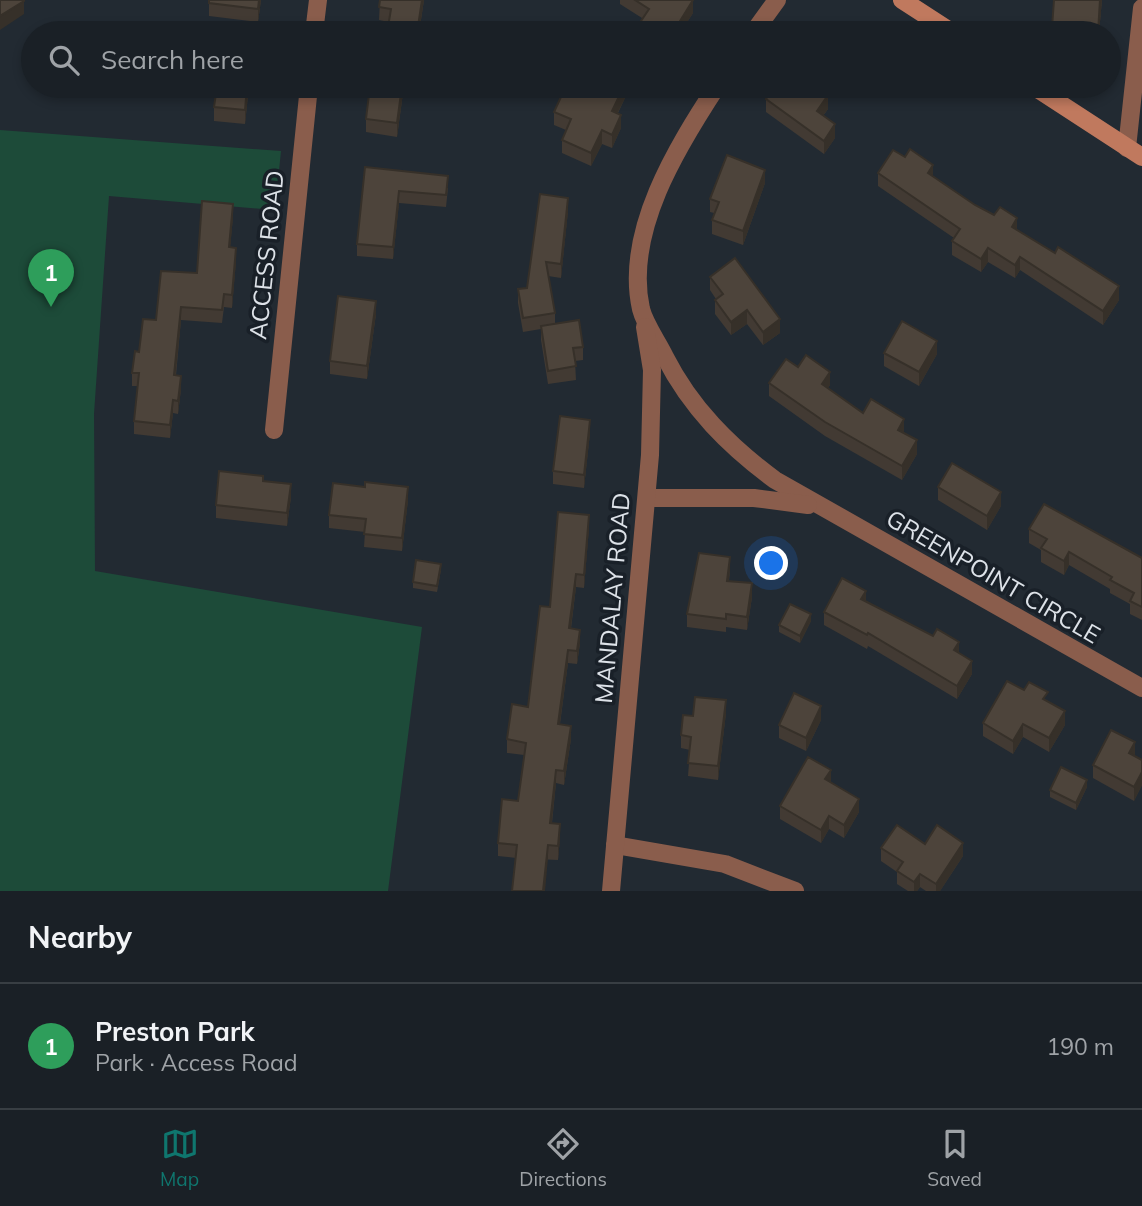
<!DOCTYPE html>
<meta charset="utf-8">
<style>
:root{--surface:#1a2026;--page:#23282e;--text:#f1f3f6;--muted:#9fa3a7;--line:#383e43;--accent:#0f766e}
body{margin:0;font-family:Mulish,sans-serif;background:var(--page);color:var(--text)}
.you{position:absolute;left:772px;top:564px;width:24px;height:24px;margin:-18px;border:5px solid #fff;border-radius:50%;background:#1a73e8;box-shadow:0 0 0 10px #1a73e833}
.badge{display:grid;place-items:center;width:46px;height:46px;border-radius:50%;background:var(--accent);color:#fff;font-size:23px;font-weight:700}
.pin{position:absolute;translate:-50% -58px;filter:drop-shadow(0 2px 4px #0008)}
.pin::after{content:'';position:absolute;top:37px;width:24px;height:21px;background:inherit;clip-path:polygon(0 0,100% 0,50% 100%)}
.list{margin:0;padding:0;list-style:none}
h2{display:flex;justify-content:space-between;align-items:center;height:91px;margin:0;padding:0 28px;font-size:30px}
h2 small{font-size:23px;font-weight:400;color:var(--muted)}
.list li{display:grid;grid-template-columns:46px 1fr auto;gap:21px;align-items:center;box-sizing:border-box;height:126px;padding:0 28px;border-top:2px solid var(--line)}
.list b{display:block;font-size:26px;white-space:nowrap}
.list p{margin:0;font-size:23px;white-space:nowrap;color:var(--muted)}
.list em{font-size:23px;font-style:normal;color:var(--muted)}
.icon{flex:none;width:38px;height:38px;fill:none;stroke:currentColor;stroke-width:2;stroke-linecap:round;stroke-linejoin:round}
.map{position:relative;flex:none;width:1142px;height:891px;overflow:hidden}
.search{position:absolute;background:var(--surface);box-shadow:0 4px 10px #0003;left:21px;right:21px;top:21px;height:77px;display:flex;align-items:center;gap:18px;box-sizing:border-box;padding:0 24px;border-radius:38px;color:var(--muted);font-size:26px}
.sheet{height:217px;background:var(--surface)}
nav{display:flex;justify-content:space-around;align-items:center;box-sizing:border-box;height:98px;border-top:2px solid var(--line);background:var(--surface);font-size:19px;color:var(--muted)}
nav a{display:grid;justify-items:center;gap:4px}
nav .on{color:var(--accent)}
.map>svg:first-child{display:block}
.green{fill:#1d4b39}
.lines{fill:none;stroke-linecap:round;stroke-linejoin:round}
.minor{stroke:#8a5d4c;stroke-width:18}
.secondary{stroke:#c0795e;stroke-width:18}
.wall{fill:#423a33}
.shaded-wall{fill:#363029}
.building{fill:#4d443b;stroke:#363029;stroke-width:2}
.labels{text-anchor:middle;stroke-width:7;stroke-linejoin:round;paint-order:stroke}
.street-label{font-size:24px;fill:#dde2e8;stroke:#192028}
</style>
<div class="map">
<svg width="1142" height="891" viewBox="0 0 1142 891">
<rect width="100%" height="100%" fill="#222a32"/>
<!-- green -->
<polygon class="green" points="0,130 281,151 275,210 109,196 94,414 95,571 422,627 388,891 0,891"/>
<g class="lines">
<!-- minor -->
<g class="minor">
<polyline points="314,33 318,0"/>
<polyline points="753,33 777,0"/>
<path d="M 717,86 C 677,147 624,232 641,309 C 645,325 658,342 665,357 C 691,408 729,446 775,480 L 1142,688"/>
<polyline points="1127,148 1142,8"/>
<polyline points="274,430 309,86"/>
<polyline points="647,498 754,498 808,505"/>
<polyline points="615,845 725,864 795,891"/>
<polyline points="611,891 650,455 652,370 645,327"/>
</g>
<!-- secondary -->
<g class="secondary">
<polyline points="902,0 953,33"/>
<polyline points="1033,86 1142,157"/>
</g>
</g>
<!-- wall -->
<g class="wall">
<polygon points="209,0 261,0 258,22 209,16"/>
<polygon points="380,0 424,0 419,33 387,33 389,22 379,20"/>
<polygon points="620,0 693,0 693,13 684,27 684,33 642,18 620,4"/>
<polygon points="1054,0 1102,0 1099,33 1052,33"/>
<polygon points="217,86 249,86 245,124 214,121 214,107"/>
<polygon points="404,86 397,137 366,132 366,119"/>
<polygon points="625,86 625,98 618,113 621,128 612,148 602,144 591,166 562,153 562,140 566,130 554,125 554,112"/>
<polygon points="766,99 828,109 823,116 835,138 824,154 766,112"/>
<polygon points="365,167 448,188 446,207 399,203 393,259 357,256 357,244"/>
<polygon points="878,173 933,176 975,205 1017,230 1119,300 1103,325 1020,270 1015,278 988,262 981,272 952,255 952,241 954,238 878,186"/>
<polygon points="765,183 743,245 712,234 712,220 714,213 710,212 710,199"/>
<polygon points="568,211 561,278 548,276 555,313 555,324 583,347 583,360 575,361 576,380 548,384 541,340 541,329 523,332 518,303 518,289 527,288"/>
<polygon points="233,217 230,248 236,261 232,308 224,307 222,323 181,320 176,375 181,389 178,414 173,413 170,438 134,434 134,421 138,386 132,386 132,373 139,352 156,320 197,273"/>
<polygon points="710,277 780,333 763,345 747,324 731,335 715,314 715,300 716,299 710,290"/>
<polygon points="376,314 367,379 330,374 330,361"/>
<polygon points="884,353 937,354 919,386 884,366"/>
<polygon points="798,367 830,385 828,388 863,413 904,432 917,454 902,480 825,436 769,396 769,383"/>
<polygon points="590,433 584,488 553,484 553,471"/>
<polygon points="263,481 291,497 287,526 216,518 216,505"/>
<polygon points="938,487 1001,506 987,530 938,500"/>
<polygon points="408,500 402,551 364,547 365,532 329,528 329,515"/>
<polygon points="589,528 584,588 576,587 571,629 580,643 577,664 568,663 560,724 571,739 564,785 556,783 552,823 560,838 558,860 516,858 498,856 498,843 518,801 524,755 507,753 507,739 528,707 550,607"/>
<polygon points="1029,529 1142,558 1142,620 1130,614 1130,604 1110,593 1110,589 1069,565 1064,575 1041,562 1041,550 1029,543"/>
<polygon points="441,570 437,592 413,588 413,582"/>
<polygon points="730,570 729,581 752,597 747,630 726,627 726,632 687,627 687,614"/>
<polygon points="866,601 959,653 972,674 957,699 868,646 867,649 824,625 824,612"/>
<polygon points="811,621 800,643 779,632 779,625"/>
<polygon points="1024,690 1048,702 1065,725 1049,752 1023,737 1013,754 983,736 983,723"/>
<polygon points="726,713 718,780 688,776 690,750 681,748 681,735 693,716"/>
<polygon points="821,720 806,751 779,738 779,725"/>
<polygon points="1135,756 1142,760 1142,785 1134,801 1093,778 1093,765"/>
<polygon points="831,782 859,812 844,838 829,829 821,843 780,819 780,806"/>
<polygon points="1087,787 1076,810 1050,797 1050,790"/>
<polygon points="925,844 963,856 940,891 926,891 920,887 917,891 908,891 897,884 897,872 881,861 881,848"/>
</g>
<!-- shaded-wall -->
<g class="shaded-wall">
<polygon points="259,0 261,0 258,22 258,9"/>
<polygon points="422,0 424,0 419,33 417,33"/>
<polygon points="693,0 693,13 684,27 684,33 678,33 680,21"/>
<polygon points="1100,0 1102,0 1099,33 1098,33"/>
<polygon points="24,1 24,14 0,30 0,16"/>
<polygon points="247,86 249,86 245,124 245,110"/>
<polygon points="402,86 404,86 397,137 397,123"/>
<polygon points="624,86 625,98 612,124 612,111"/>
<polygon points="828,95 828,109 817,124 817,111"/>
<polygon points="621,115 621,128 612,148 612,135"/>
<polygon points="835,124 835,138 824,154 824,141"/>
<polygon points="602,130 602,144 591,166 591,153"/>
<polygon points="933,165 933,178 928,173"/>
<polygon points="765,170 765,183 743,245 743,231"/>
<polygon points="399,191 399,203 393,259 393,247"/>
<polygon points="568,198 568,211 561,278 561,264"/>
<polygon points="233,204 233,217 229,260 229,247"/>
<polygon points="1017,218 1017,231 1012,227"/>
<polygon points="236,248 236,261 232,308 232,295"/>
<polygon points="988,248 988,262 981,272 981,259"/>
<polygon points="1020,257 1020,270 1015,278 1015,265"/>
<polygon points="1119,286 1119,300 1103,325 1103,311"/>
<polygon points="376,301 376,314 367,379 367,366"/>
<polygon points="181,307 181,320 174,388 174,375"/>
<polygon points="747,310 747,324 731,335 731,322"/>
<polygon points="780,319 780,333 763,345 763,332"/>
<polygon points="937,341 937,354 919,386 919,372"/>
<polygon points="830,372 830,385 822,397 822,384"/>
<polygon points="181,376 181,389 178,414 178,401"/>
<polygon points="173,400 173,413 170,438 170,425"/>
<polygon points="904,419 904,432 898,443 898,430"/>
<polygon points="590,420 590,433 584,488 584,475"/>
<polygon points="917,440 917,454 902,480 902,466"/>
<polygon points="291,484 291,497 287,526 287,513"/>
<polygon points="408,487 408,500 402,551 402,538"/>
<polygon points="1001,492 1001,506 987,530 987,516"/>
<polygon points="589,515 589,528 584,588 584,575"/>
<polygon points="1069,552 1069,565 1064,575 1064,561"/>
<polygon points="730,557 730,570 727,594 727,581"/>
<polygon points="576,574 576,587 569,642 569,628"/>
<polygon points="752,583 752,597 747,630 747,617"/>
<polygon points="866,591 866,604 861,599"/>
<polygon points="811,614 811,621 800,643 800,636"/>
<polygon points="580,630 580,643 577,664 577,651"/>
<polygon points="959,642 959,655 954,650"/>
<polygon points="568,650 568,663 558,737 558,724"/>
<polygon points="972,661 972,674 957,699 957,686"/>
<polygon points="726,700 726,713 718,780 718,766"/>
<polygon points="821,706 821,720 806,751 806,738"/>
<polygon points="1065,711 1065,725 1049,752 1049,738"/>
<polygon points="1023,724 1023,737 1013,754 1013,741"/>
<polygon points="571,726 571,739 564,785 564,771"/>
<polygon points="1135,742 1135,756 1129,753"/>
<polygon points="556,770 556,783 550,837 550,823"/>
<polygon points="831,770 831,784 825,779"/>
<polygon points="1142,772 1142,785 1134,801 1134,787"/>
<polygon points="1087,780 1087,787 1076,810 1076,803"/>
<polygon points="859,799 859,812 844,838 844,825"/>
<polygon points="829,816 829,829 821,843 821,830"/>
<polygon points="560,824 560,838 558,860 558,846"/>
<polygon points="963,843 963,856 940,891 936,891 936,884"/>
<polygon points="548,845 548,858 545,891 543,891"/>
<polygon points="920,874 920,887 917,891 914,891 914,882"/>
</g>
<!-- building -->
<g class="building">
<polygon points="0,0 24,0 24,1 0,16"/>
<polygon points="209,0 259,0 258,9 209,3"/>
<polygon points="380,0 422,0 417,33 410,32 410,33 387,33 391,9 379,7"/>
<polygon points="635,0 693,0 680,21 684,23 678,33 633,33 649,9"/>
<polygon points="1054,0 1100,0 1098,33 1062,33 1052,27"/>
<polygon points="217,86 247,86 245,110 214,107"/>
<polygon points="370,86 402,86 397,123 366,119"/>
<polygon points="566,86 624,86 612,111 621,115 612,135 602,130 591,153 562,140 571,119 554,112"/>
<polygon points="776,86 797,86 799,87 800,86 815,86 828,95 817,111 835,124 824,141 766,99"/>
<polygon points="910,149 933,165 928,173 975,205 994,215 1000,207 1017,218 1012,227 1055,253 1058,247 1119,286 1103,311 1020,257 1015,265 988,248 981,259 952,241 960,229 878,173 893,150 905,157"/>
<polygon points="727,155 765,170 743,231 712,220 719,202 710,199"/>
<polygon points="365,167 448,176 446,195 399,191 393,247 357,244"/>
<polygon points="540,194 568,198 561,264 546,262 555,313 523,318 518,289 527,288"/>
<polygon points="202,201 233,204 229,247 236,248 232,295 224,294 222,310 181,307 174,375 181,376 178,401 173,400 170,425 134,421 139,373 132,373 135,351 139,352 143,319 156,320 161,271 197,273"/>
<polygon points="735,258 780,319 763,332 747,310 731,322 715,300 723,294 710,277"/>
<polygon points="338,296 376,301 367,366 330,361"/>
<polygon points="579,320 583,347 573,348 576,366 548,371 541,326"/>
<polygon points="902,321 937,341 919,372 884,353"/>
<polygon points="806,355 830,372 822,384 863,413 871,399 904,419 898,430 917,440 902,466 825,422 769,383 786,359 798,367"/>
<polygon points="560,416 590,420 584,475 553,471"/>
<polygon points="952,463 1001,492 987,516 938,487"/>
<polygon points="219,471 263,476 263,481 291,484 287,513 216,505"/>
<polygon points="365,482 408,487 402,538 364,534 366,519 329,515 333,483 365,487"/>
<polygon points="1044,504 1142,558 1142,607 1130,601 1134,593 1110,580 1112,577 1069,552 1064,561 1041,548 1047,539 1029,529"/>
<polygon points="558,512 589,515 584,575 576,574 569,628 580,630 577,651 568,650 558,724 571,726 564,771 556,770 550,823 560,824 558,846 548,845 543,891 512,891 517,845 498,843 502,799 518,801 526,743 507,739 512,704 528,707 540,606 550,607"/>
<polygon points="699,553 730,557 727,581 752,583 747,617 726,614 726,619 687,614"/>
<polygon points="416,560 441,564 437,586 413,582"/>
<polygon points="842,578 866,591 861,599 933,636 937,629 959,642 954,650 972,661 957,686 868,633 867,635 824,612"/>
<polygon points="790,604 811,614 800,636 779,625"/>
<polygon points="1007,681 1024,690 1029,682 1048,692 1043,699 1065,711 1049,738 1023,724 1013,741 983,723"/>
<polygon points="794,693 821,706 806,738 779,725"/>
<polygon points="695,697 726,700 718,766 688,763 691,737 681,735 683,715 693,716"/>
<polygon points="1111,730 1135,742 1129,753 1142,760 1142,772 1134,787 1093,765"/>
<polygon points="808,757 831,770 825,779 859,799 844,825 829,816 821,830 780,806"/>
<polygon points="1061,767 1087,780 1076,803 1050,790"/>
<polygon points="897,825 925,844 937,825 963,843 936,884 920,874 914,882 897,871 903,862 881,848"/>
</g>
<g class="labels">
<!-- street labels -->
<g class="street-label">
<text transform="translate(267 255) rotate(-84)" y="8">ACCESS ROAD</text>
<text transform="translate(993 577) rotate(30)" y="8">GREENPOINT CIRCLE</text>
<text transform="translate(613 598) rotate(-85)" y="8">MANDALAY ROAD</text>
</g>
</g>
</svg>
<div class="you"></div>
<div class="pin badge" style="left:51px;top:307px;background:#2e9e5b">1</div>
<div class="search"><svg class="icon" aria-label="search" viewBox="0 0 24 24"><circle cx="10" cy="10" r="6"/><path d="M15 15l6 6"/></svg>Search here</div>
</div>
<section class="sheet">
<h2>Nearby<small></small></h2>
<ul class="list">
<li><span class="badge" style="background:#2e9e5b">1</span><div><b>Preston Park</b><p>Park · Access Road</p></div><em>190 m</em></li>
</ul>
</section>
<nav>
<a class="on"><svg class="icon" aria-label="map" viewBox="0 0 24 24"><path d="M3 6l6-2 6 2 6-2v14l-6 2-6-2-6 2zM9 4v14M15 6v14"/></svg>Map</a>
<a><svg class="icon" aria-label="directions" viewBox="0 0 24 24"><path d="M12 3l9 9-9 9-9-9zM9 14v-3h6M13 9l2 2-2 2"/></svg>Directions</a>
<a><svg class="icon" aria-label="saved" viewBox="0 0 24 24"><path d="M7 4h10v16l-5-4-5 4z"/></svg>Saved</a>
</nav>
